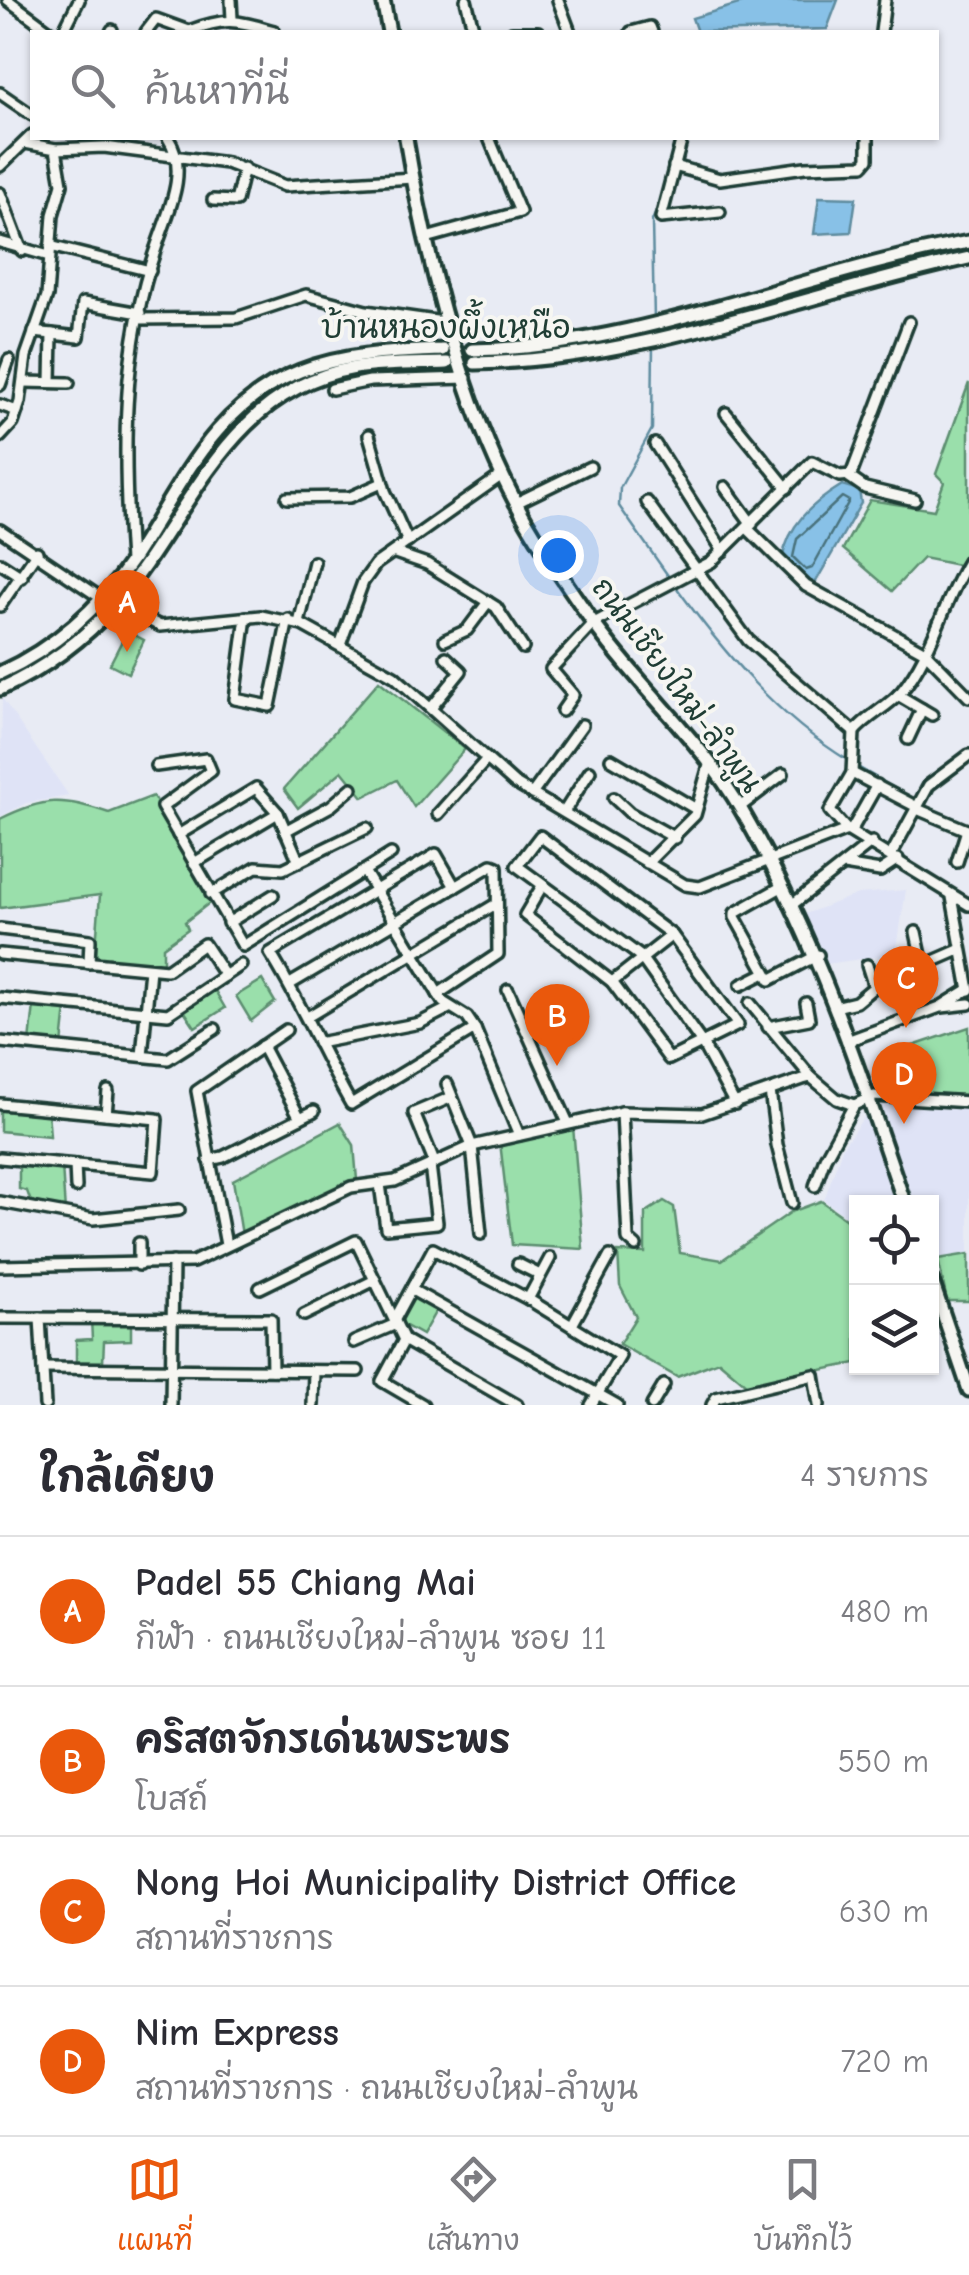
<!DOCTYPE html>
<html lang="th">
<meta charset="utf-8">
<style>
:root{--surface:#fff;--page:#f2f2f3;--text:#2b2b33;--muted:#7c7c81;--line:#e1e1e2;--accent:#ea580c}
body{margin:0;font-family:"Comic Neue","Playpen Sans Thai",sans-serif;background:var(--page);color:var(--text)}
.controls{position:absolute;right:30px;bottom:30px;display:grid;overflow:hidden;border-radius:0px;box-shadow:0 2px 8px #0004}
.controls button{width:90px;height:90px;display:grid;place-items:center;padding:0;border:0;border-bottom:2px solid var(--line);background:var(--surface);color:var(--text);font:50px sans-serif}
.you{position:absolute;left:558px;top:555px;width:35px;height:35px;margin:-25px;border:8px solid #fff;border-radius:50%;background:#1a73e8;box-shadow:0 0 0 15px #1a73e833}
.badge{display:grid;place-items:center;width:65px;height:65px;border-radius:50%;background:var(--accent);color:#fff;font-size:32px;font-weight:700}
.pin{position:absolute;translate:-50% -82px;filter:drop-shadow(0 2px 5px #0008)}
.pin::after{content:'';position:absolute;top:52px;width:35px;height:30px;background:inherit;clip-path:polygon(0 0,100% 0,50% 100%)}
.list{margin:0;padding:0;list-style:none}
h2{display:flex;justify-content:space-between;align-items:center;height:130px;margin:0;padding:0 40px;font-size:42px}
h2 small{font-size:32px;font-weight:400;color:var(--muted)}
.list li{display:grid;grid-template-columns:65px 1fr auto;gap:30px;align-items:center;box-sizing:border-box;height:150px;padding:0 40px;border-top:2px solid var(--line)}
.list b{display:block;font-size:38px;white-space:nowrap}
.list p{margin:0;font-size:32px;white-space:nowrap;color:var(--muted)}
.list em{font-size:32px;font-style:normal;color:var(--muted)}
.icon{flex:none;width:55px;height:55px;fill:none;stroke:currentColor;stroke-width:2;stroke-linecap:round;stroke-linejoin:round}
.map{position:relative;flex:none;width:969px;height:1405px;overflow:hidden}
.search{position:absolute;background:var(--surface);box-shadow:0 2px 8px #0004;left:30px;right:30px;top:30px;height:110px;display:flex;align-items:center;gap:25px;box-sizing:border-box;padding:0 35px;border-radius:0px;color:var(--muted);font-size:38px}
.sheet{height:730px;background:var(--surface)}
nav{display:flex;justify-content:space-around;align-items:center;box-sizing:border-box;height:140px;border-top:2px solid var(--line);background:var(--surface);font-size:28px;color:var(--muted)}
nav a{display:grid;justify-items:center;gap:5px}
nav .on{color:var(--accent)}
.map>svg:first-child{display:block}
.built{fill:#dfe3f6}
.green{fill:#9adfab;stroke:#5c8e70;stroke-width:2.5}
.water{fill:#88c1e7;stroke:#5e8c9f;stroke-width:2.5}
.lines{fill:none;stroke-linecap:round;stroke-linejoin:round}
.shore{stroke:#49727c;stroke-width:2.5}
.stream{stroke:#5e8c9f;stroke-width:2.5}
.minor-casing{stroke:#1f3d34;stroke-width:16}
.major-casing{stroke:#1f3d34;stroke-width:19}
.minor{stroke:#f6f6f2;stroke-width:9}
.major{stroke:#f6f6f2;stroke-width:11}
.labels{text-anchor:middle;stroke-width:8;stroke-linejoin:round;paint-order:stroke}
.street-label{font-size:30px;fill:#1f3d34;stroke:#f6f6f2}
.neighbourhood-label{font-size:32px;fill:#1f3d34;stroke:#f6f6f2}
</style>
<div class="map">
<svg width="969" height="1405" viewBox="0 0 969 1405">
<rect width="100%" height="100%" fill="#e8ebf4"/>
<filter id="ink" filterUnits="userSpaceOnUse"><feTurbulence type="fractalNoise" baseFrequency=".01" numOctaves="2"/><feDisplacementMap in="SourceGraphic" scale="20" xChannelSelector="R" yChannelSelector="G"/><feConvolveMatrix kernelMatrix="1 2 1 2 8 2 1 2 1" color-interpolation-filters="sRGB"/></filter>
<g filter="url(#ink)">
<!-- built -->
<g class="built">
<polygon points="2,698 69,796 26,803 0,817"/>
<polygon points="906,890 896,954 826,964 805,914 858,894"/>
<polygon points="875,1102 969,1105 969,1254 932,1261 932,1202 856,1202 856,1224 824,1200 843,1146"/>
</g>
<!-- green -->
<g class="green">
<polygon points="969,383 969,549 958,565 923,558 892,591 843,549 870,500 934,510 944,482 936,474"/>
<polygon points="127,631 144,640 128,673 110,664"/>
<polygon points="379,681 465,749 414,807 397,780 363,797 342,771 298,808 284,789"/>
<path d="M 153,796 L 212,901 L 185,922 L 188,929 L 163,947 L 163,964 L 95,959 L 100,895 L 0,908 L 0,819 C 44,797 63,797 109,813 Z"/>
<polygon points="262,980 275,1002 251,1021 236,996"/>
<polygon points="213,987 225,1008 195,1027 183,1009"/>
<polygon points="34,1005 66,1008 62,1045 30,1042"/>
<polygon points="969,1027 969,1095 922,1094 898,1051"/>
<polygon points="0,1107 48,1111 50,1136 0,1131"/>
<polygon points="340,1123 354,1145 357,1180 242,1235 233,1180"/>
<polygon points="573,1126 583,1249 512,1245 500,1142"/>
<polygon points="19,1162 62,1166 65,1212 32,1205 27,1191 19,1189"/>
<polygon points="664,1201 674,1207 680,1253 722,1260 791,1212 821,1201 856,1226 856,1363 747,1385 719,1361 677,1377 619,1344 636,1317 620,1286 618,1252 645,1253 645,1213"/>
<polygon points="969,1254 969,1301 947,1301 938,1259"/>
<polygon points="414,1296 437,1309 422,1335 399,1322"/>
<polygon points="91,1319 131,1320 131,1340 104,1341 103,1362 76,1362 76,1340 92,1339"/>
</g>
<!-- water -->
<g class="water">
<polygon points="752,0 838,0 827,29 697,32 692,18"/>
<polygon points="819,197 856,198 851,232 814,234"/>
<path d="M 842,485 L 859,490 L 861,503 L 814,585 L 805,584 L 782,560 C 788,525 811,504 842,485 Z"/>
</g>
<g class="lines">
<!-- shore -->
<polygon class="shore" points="842,497 849,501 812,568 806,570 793,557 797,539"/>
<!-- stream -->
<g class="stream">
<polyline points="654,321 652,221 662,197"/>
<polyline points="653,344 652,429 620,488 619,506 669,577"/>
<path d="M 674,584 C 723,652 777,717 849,761"/>
<polyline points="856,766 940,814"/>
</g>
<!-- minor casing -->
<g class="minor-casing">
<g id="minor">
<polyline points="8,0 51,32"/>
<polyline points="231,0 232,19"/>
<polyline points="466,0 474,32"/>
<polyline points="558,0 570,32"/>
<polyline points="63,32 79,0"/>
<polyline points="111,32 112,30"/>
<path d="M 146,32 L 156,19 L 189,31 C 226,17 235,20 274,31"/>
<polyline points="512,32 538,32"/>
<polyline points="631,32 650,27 652,32"/>
<polyline points="881,32 885,0"/>
<polyline points="0,93 32,115"/>
<polyline points="682,138 661,218 720,212"/>
<polyline points="25,143 56,149 104,147 227,163 285,186 413,178"/>
<polyline points="0,166 32,135"/>
<polyline points="674,166 720,179 805,167 863,165 868,159 868,138"/>
<polyline points="0,193 22,251"/>
<polyline points="213,200 236,201 244,168"/>
<polyline points="426,238 520,212 489,138"/>
<polyline points="0,242 49,256"/>
<polyline points="50,246 150,271"/>
<polyline points="138,319 236,318 306,295 366,311 450,323"/>
<polyline points="34,332 79,337 83,303 140,313"/>
<polyline points="24,382 69,383"/>
<polyline points="51,382 52,334"/>
<polyline points="0,385 9,360"/>
<polyline points="332,389 370,381 466,378"/>
<polyline points="0,405 17,411"/>
<polyline points="726,413 787,488"/>
<polyline points="369,435 385,491 408,542"/>
<polyline points="0,437 13,423 20,402 26,356 47,296 53,215 62,184 56,149"/>
<polyline points="655,444 723,551"/>
<polyline points="849,477 865,488 915,500"/>
<polyline points="725,487 752,524"/>
<polyline points="287,498 350,497 382,483"/>
<polyline points="647,502 748,640 854,732"/>
<polyline points="516,503 590,467"/>
<polyline points="748,529 806,586 925,652 969,697"/>
<polyline points="0,530 101,598"/>
<polyline points="395,553 427,564 496,607 523,648"/>
<path d="M 130,561 C 123,456 121,348 156,248 C 167,214 190,171 168,138"/>
<polyline points="0,563 22,577"/>
<polyline points="116,603 160,626 261,616 302,625 394,676 514,783 685,885 700,887 847,830 969,905"/>
<polyline points="0,606 37,552"/>
<polyline points="246,617 235,699 270,706 288,619"/>
<polyline points="299,623 314,562"/>
<polyline points="445,640 467,630 488,602"/>
<polyline points="340,645 363,582 376,564 502,475"/>
<polyline points="898,695 932,715"/>
<polyline points="432,707 461,671 446,657"/>
<polyline points="562,711 573,695 551,669 594,623 711,562 812,462 840,476 851,475 909,322"/>
<polyline points="908,739 922,709"/>
<polyline points="611,759 696,809"/>
<polyline points="156,766 206,759 211,771 162,807 243,946 391,854"/>
<polyline points="852,773 917,807"/>
<polyline points="532,794 582,725"/>
<polyline points="614,798 630,813 675,838"/>
<polyline points="740,807 783,774"/>
<polyline points="917,809 969,831"/>
<polyline points="564,812 590,771"/>
<polyline points="438,814 487,759"/>
<path d="M 847,830 L 830,811 L 852,773 L 854,732 C 867,716 888,707 901,692 C 933,653 943,602 969,560"/>
<polyline points="285,831 331,806 352,788"/>
<polyline points="851,831 877,785"/>
<polyline points="178,835 256,788 278,813 299,862"/>
<polyline points="891,855 929,785 969,755"/>
<polyline points="957,862 967,830"/>
<polyline points="194,863 278,813"/>
<polyline points="647,863 695,815 710,762"/>
<polyline points="844,865 880,871 898,859"/>
<polyline points="364,871 443,1002 467,1017 475,1029 519,1135"/>
<polyline points="542,886 525,915 612,982 669,1059 738,1025 672,935 540,836 517,866 640,956 702,1043 735,1104"/>
<polyline points="783,886 735,913 735,917 770,980 818,955"/>
<path d="M 455,887 L 436,854 L 270,953 C 301,1002 322,1054 351,1104 L 475,1029"/>
<polyline points="211,894 256,867 283,869 367,828"/>
<polyline points="952,897 969,990"/>
<polyline points="793,904 872,842"/>
<polyline points="228,923 273,895"/>
<polyline points="0,929 90,940 89,963"/>
<polyline points="916,932 923,965"/>
<polyline points="0,954 167,970 204,944 225,976"/>
<polyline points="867,965 874,987"/>
<polyline points="612,982 672,935"/>
<polyline points="290,984 492,865 497,867 498,954 438,994"/>
<polyline points="741,985 765,973"/>
<polyline points="508,990 568,1123"/>
<polyline points="0,998 168,1014 241,965"/>
<polyline points="750,1003 811,1077"/>
<polyline points="835,1007 856,1002 874,987 959,950"/>
<polyline points="942,1007 969,1004"/>
<polyline points="309,1016 496,904"/>
<polyline points="768,1027 809,1019 806,1003"/>
<polyline points="847,1041 940,1007 969,989"/>
<polyline points="0,1042 168,1059 215,1029"/>
<polyline points="318,1043 420,1023 449,1008"/>
<polyline points="262,1046 300,1118"/>
<polyline points="142,1056 150,969"/>
<polyline points="447,1084 472,1146 481,1234"/>
<polyline points="770,1091 777,1145 792,1203"/>
<polyline points="0,1104 157,1119 153,1172 0,1158"/>
<polyline points="622,1112 628,1239 636,1246"/>
<polyline points="106,1114 108,1091"/>
<polyline points="209,1160 223,1157 314,1111"/>
<polyline points="434,1162 414,1113 452,1097"/>
<polyline points="75,1165 76,1187"/>
<polyline points="380,1184 386,1228 437,1223 430,1165"/>
<polyline points="815,1186 825,1158 854,1105"/>
<polyline points="0,1202 93,1219 179,1210"/>
<polyline points="139,1243 139,1265"/>
<polyline points="226,1245 197,1091 286,1030"/>
<polyline points="518,1264 540,1275"/>
<polyline points="0,1266 193,1262 351,1187 395,1181 472,1146 622,1112 702,1114 803,1079 811,1077 837,1099 854,1105 874,1096 969,1102"/>
<polyline points="260,1288 356,1241 404,1340 517,1405"/>
<polyline points="412,1290 617,1405"/>
<polyline points="528,1299 550,1258"/>
<polyline points="304,1315 375,1280"/>
<polyline points="0,1318 271,1319 272,1370"/>
<polyline points="40,1318 45,1405"/>
<polyline points="395,1319 433,1249 528,1299 620,1356 591,1405"/>
<polyline points="572,1325 610,1256"/>
<polyline points="404,1340 382,1381 423,1405"/>
<polyline points="354,1342 396,1324"/>
<polyline points="43,1368 358,1371"/>
<polyline points="171,1405 173,1262"/>
<polyline points="313,1405 314,1371"/>
<polyline points="652,1405 664,1385"/>
<polyline points="712,1405 716,1398 814,1375 819,1405"/>
</g>
</g>
<!-- major casing -->
<g class="major-casing">
<g id="major">
<polyline points="383,0 389,32"/>
<path d="M 406,138 C 423,243 458,384 504,479 C 527,528 561,576 592,621 C 639,687 702,741 742,811 C 814,934 859,1068 904,1202"/>
<path d="M 472,350 C 645,347 801,272 969,242"/>
<path d="M 475,363 C 645,360 804,294 969,258"/>
<path d="M 0,673 C 53,649 100,608 132,560 C 181,486 212,406 300,371 C 347,353 394,352 443,350"/>
<path d="M 0,689 C 43,670 85,639 116,603 C 190,517 226,390 355,368 C 385,363 416,364 447,363"/>
<polyline points="932,1281 969,1390"/>
</g>
</g>
<!-- minor -->
<use href="#minor" class="minor"/>
<!-- major -->
<use href="#major" class="major"/>
</g>
</g>
<g class="labels">
<!-- street labels -->
<g class="street-label">
<text transform="translate(677 685) rotate(53)" y="10">ถนนเชียงใหม่-ลำพูน</text>
</g>
<!-- neighbourhood labels -->
<g class="neighbourhood-label">
<text x="446" y="338">บ้านหนองผึ้งเหนือ</text>
</g>
</g>
</svg>
<div class="controls">
<button><svg class="icon" aria-label="locate" viewBox="0 0 24 24"><circle cx="12" cy="12" r="6"/><path d="M12 2v4M12 18v4M2 12h4M18 12h4"/></svg></button>
<button><svg class="icon" aria-label="layers" viewBox="0 0 24 24"><path d="M12 4l9 5-9 5-9-5zM3 14l9 5 9-5"/></svg></button>
</div>
<div class="you"></div>
<div class="pin badge" style="left:127px;top:652px">A</div>
<div class="pin badge" style="left:557px;top:1066px">B</div>
<div class="pin badge" style="left:906px;top:1028px">C</div>
<div class="pin badge" style="left:904px;top:1124px">D</div>
<div class="search"><svg class="icon" aria-label="search" viewBox="0 0 24 24"><circle cx="10" cy="10" r="6"/><path d="M15 15l6 6"/></svg>ค้นหาที่นี่</div>
</div>
<section class="sheet">
<h2>ใกล้เคียง<small>4 รายการ</small></h2>
<ul class="list">
<li><span class="badge">A</span><div><b>Padel 55 Chiang Mai</b><p>กีฬา · ถนนเชียงใหม่-ลำพูน ซอย 11</p></div><em>480 m</em></li>
<li><span class="badge">B</span><div><b>คริสตจักรเด่นพระพร</b><p>โบสถ์</p></div><em>550 m</em></li>
<li><span class="badge">C</span><div><b>Nong Hoi Municipality District Office</b><p>สถานที่ราชการ</p></div><em>630 m</em></li>
<li><span class="badge">D</span><div><b>Nim Express</b><p>สถานที่ราชการ · ถนนเชียงใหม่-ลำพูน</p></div><em>720 m</em></li>
</ul>
</section>
<nav>
<a class="on"><svg class="icon" aria-label="map" viewBox="0 0 24 24"><path d="M3 6l6-2 6 2 6-2v14l-6 2-6-2-6 2zM9 4v14M15 6v14"/></svg>แผนที่</a>
<a><svg class="icon" aria-label="directions" viewBox="0 0 24 24"><path d="M12 3l9 9-9 9-9-9zM9 14v-3h6M13 9l2 2-2 2"/></svg>เส้นทาง</a>
<a><svg class="icon" aria-label="saved" viewBox="0 0 24 24"><path d="M7 4h10v16l-5-4-5 4z"/></svg>บันทึกไว้</a>
</nav>
